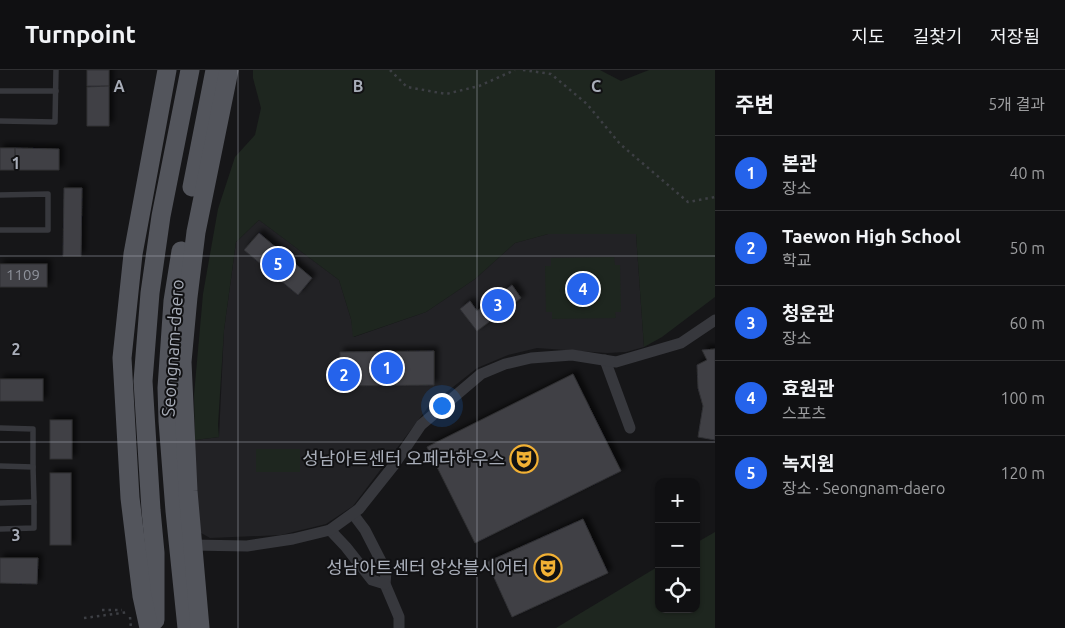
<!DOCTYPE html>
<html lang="ko">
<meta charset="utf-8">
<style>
:root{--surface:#101012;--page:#19191b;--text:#f1f3f6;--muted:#9c9d9f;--line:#303032;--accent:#2563eb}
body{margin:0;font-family:Ubuntu,"Noto Sans KR",sans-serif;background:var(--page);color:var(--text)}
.controls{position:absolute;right:15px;bottom:15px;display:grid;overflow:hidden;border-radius:10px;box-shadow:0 1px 4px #0004}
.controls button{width:45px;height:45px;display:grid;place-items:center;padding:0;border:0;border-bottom:1px solid var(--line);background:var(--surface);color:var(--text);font:25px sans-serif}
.you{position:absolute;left:441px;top:335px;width:18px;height:18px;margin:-12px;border:4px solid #fff;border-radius:50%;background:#1a73e8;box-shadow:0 0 0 8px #1a73e833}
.badge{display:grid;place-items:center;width:32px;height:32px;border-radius:50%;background:var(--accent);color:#fff;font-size:16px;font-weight:700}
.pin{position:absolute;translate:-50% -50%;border:2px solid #fff;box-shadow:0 1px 5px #0006}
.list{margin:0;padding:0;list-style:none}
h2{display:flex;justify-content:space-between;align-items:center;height:65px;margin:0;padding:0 20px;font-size:21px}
h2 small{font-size:16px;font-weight:400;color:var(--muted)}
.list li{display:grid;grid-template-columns:32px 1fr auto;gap:15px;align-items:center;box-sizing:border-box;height:75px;padding:0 20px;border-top:1px solid var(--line)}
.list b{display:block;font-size:19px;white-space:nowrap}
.list p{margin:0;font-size:16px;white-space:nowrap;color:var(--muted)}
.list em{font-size:16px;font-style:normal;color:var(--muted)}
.icon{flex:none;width:28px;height:28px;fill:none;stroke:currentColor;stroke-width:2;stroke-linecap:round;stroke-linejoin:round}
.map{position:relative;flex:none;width:715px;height:558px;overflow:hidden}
header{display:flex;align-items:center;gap:30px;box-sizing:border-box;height:70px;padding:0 25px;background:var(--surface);border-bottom:1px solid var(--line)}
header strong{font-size:24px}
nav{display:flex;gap:28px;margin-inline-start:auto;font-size:18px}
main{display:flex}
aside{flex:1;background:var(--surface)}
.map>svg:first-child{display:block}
.built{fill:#222225}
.green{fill:#1e261f}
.building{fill:#404145;stroke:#303034;filter:url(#shadow)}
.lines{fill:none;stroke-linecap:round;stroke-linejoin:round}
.path{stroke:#3d3f44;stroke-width:2.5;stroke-dasharray:2.5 4;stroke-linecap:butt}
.lane{stroke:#37383d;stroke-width:5.5}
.street{stroke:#37383d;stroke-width:11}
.primary{stroke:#53555c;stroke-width:19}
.grid{fill:none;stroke:#a8adb8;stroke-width:1;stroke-opacity:0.55}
.labels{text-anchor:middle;stroke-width:4;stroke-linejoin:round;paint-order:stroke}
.number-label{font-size:15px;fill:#8e929b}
.street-label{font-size:18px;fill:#a8adb8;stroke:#111113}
.poi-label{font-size:18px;fill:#a8adb8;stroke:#111113;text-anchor:end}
.grid-label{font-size:16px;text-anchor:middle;font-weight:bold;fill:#a8adb8;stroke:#111113;stroke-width:4;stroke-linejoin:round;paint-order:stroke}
</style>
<header>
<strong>Turnpoint</strong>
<nav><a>지도</a><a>길찾기</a><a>저장됨</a></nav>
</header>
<main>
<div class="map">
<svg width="715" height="558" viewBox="0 0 715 558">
<defs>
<filter id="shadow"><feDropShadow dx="4" dy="-4" stdDeviation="2.5" flood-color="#0009"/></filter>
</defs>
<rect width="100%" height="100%" fill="#161618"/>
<!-- built -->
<polygon class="built" points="259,150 339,210 351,249 354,267 426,242 475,209 515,173 548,164 636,164 644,277 626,282 607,283 537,278 508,285 477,298 429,336 353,436 326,454 281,465 210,468 194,459 195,370 219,367 224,260 236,172"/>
<!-- green -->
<g class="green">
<polygon points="253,0 600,0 621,11 649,0 715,0 715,227 662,267 644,277 636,164 548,164 515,173 475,209 426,242 353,267 351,249 339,210 259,150 236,172 224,260 218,355 219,367 195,370 194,325 203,224 218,139 235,87 255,65 261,38 253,8"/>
<polygon points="614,187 615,195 620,195 621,242 615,242 616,248 552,249 552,242 546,242 545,196 551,196 551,188"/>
<rect x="256" y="379" width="44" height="23"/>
<polygon points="715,462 715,558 556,558 659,496 659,539 696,539 696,473"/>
</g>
<!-- building -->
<g class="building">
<rect x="87" y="0" width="22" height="16"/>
<polygon points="109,16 109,56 87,56 87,17"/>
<rect x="0" y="78" width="15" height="22"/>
<polygon points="15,78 59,79 59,100 16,100"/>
<polygon points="64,118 82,118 81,186 63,186"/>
<polygon points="259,163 312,208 298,225 244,180"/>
<rect x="0" y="194" width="47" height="23"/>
<polygon points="512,215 521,228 477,261 460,239 470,231 477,241"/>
<polygon points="715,279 715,370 698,367 703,336 698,318 697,295 707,290 702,280"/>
<polygon points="434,281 434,315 340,316 340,282"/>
<polygon points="573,304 621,401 475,473 427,377"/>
<rect x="0" y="309" width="43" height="22"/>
<rect x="50" y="350" width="22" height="39"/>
<rect x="50" y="403" width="21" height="72"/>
<polygon points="583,449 608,503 512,547 487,492"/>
<polygon points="0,488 38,488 37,514 0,513"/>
</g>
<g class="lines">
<!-- path -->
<g class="path">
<polyline points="390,0 407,17 446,24 479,16 515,0"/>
<polyline points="523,0 551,4 587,34 620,74 688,132 715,127"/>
<polyline points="102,540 122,540"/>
<polyline points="130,547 131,558"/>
<polyline points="84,548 129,542"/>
</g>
<!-- lane -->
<g class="lane">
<polyline points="0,21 56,21"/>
<polyline points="0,51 55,52 56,0"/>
<polyline points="0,125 48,124 48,160 0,160"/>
<polyline points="0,358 33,359 33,397"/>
<polyline points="0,396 33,397 34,432"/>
<polyline points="0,433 34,432 34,458 0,459"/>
</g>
<!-- street -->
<g class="street">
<polyline points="605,290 630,358"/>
<polyline points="353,444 365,460 386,501 385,514 399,547 399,558"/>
<polyline points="330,460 346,477 372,510 385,514"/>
<polyline points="192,475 247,476 293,469 330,460 359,439 394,395 421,355 481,304 505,294 531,288 572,285 616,292 681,273 715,250"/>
</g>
<!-- primary -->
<g class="primary">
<polyline points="192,117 215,0"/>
<polyline points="181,181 173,231 167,318 168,351 175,441 187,558"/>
<polyline points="155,550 155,483 151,440 143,311 150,223 161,146 190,0"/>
<polyline points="149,558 142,526 130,428 122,288 133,184 167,0"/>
<polyline points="200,558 188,421 182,292 188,227 196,162 229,0"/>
</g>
</g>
<!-- grid -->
<path class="grid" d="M 238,0 L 238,558M 477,0 L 477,558M 0,186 L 715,186M 0,372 L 715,372"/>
<!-- icons -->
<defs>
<g id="theatre-ring" transform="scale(1.4375)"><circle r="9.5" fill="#111113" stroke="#f2b134" stroke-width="1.5"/><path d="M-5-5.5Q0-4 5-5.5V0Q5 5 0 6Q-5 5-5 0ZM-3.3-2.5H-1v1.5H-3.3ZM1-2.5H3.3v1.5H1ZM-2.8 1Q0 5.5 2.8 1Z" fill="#f2b134"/></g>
</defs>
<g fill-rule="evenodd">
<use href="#theatre-ring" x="524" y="389"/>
<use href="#theatre-ring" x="548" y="498"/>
</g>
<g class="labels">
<!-- number labels -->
<g class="number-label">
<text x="23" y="210">1109</text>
</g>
<!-- street labels -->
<g class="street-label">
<text transform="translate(173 278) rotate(-86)" y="6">Seongnam-daero</text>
</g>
<!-- poi labels -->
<g class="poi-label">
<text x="505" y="395">성남아트센터 오페라하우스</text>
<text x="529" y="504">성남아트센터 앙상블시어터</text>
</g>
</g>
<g class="grid-label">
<text x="119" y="22">A</text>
<text x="358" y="22">B</text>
<text x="596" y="22">C</text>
<text x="16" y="99">1</text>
<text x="16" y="285">2</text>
<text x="16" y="471">3</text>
</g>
</svg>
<div class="controls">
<button>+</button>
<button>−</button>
<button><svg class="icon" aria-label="locate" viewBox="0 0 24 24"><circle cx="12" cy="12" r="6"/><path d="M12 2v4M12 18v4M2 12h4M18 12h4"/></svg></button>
</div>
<div class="you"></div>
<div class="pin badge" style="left:387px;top:298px">1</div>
<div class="pin badge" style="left:344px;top:305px">2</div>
<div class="pin badge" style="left:498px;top:235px">3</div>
<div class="pin badge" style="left:583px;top:219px">4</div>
<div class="pin badge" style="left:278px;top:194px">5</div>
</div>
<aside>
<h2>주변<small>5개 결과</small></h2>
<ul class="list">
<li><span class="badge">1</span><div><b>본관</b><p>장소</p></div><em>40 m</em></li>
<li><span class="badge">2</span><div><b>Taewon High School</b><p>학교</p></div><em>50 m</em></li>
<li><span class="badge">3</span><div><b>청운관</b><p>장소</p></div><em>60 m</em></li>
<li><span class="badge">4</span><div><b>효원관</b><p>스포츠</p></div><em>100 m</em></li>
<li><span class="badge">5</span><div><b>녹지원</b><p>장소 · Seongnam-daero</p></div><em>120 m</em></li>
</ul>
</aside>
</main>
